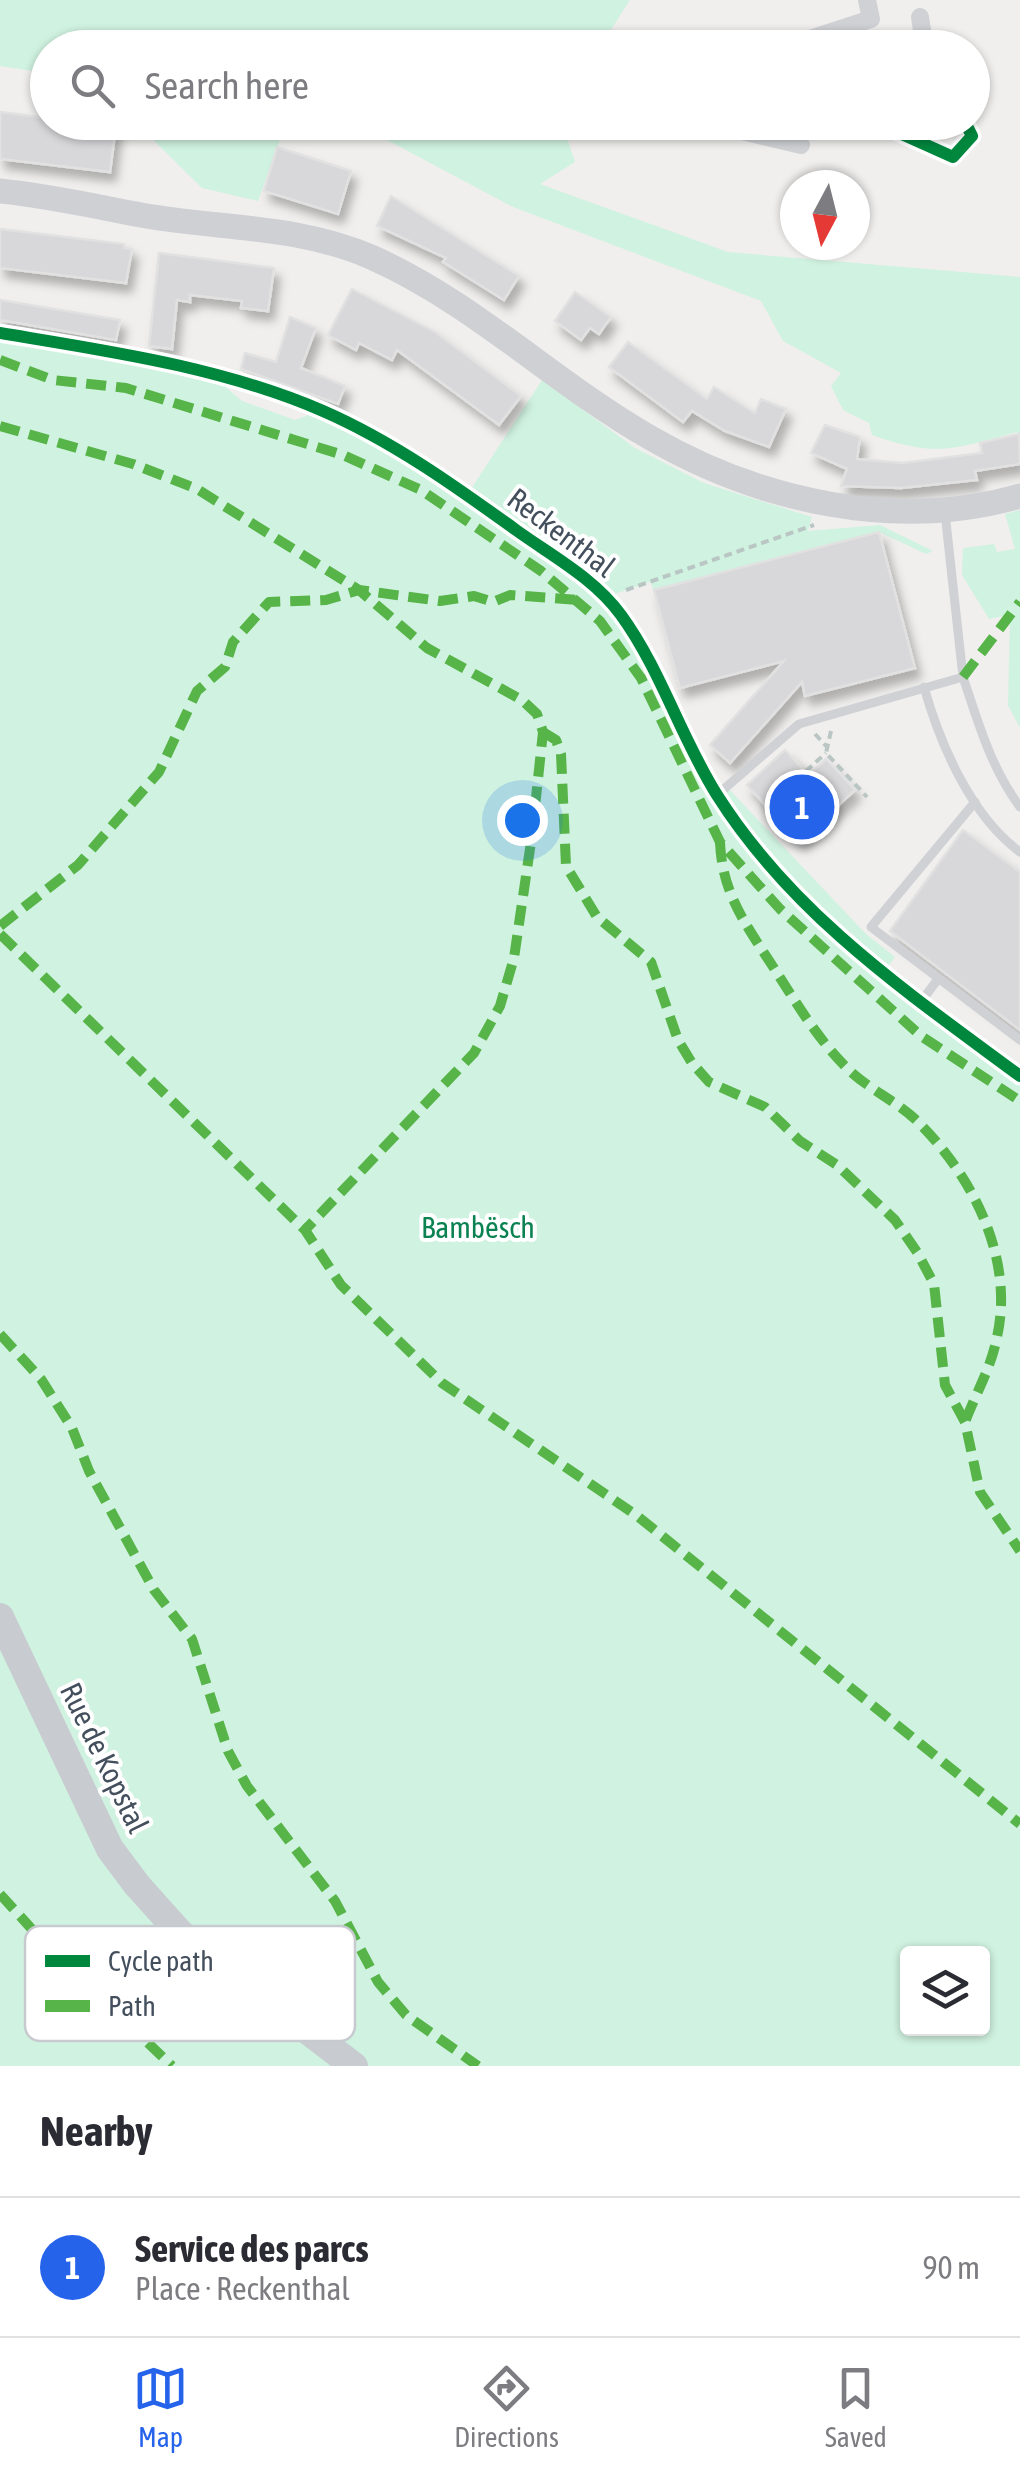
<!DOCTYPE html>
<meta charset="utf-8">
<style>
:root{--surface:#fff;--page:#f7f7f7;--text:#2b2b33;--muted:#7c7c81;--line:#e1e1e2;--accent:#2563eb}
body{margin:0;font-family:"Asap Condensed",sans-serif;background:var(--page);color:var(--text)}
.controls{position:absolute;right:30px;bottom:30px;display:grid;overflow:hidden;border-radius:10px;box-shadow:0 2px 8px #0004}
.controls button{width:90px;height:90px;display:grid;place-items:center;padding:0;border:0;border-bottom:2px solid var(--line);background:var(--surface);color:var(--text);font:50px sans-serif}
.compass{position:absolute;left:780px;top:170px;width:90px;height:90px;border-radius:50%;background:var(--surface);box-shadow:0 2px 8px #0004;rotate:187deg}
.you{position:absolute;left:522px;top:820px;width:35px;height:35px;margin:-25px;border:8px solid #fff;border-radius:50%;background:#1a73e8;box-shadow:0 0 0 15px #1a73e833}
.badge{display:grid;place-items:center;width:65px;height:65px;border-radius:50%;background:var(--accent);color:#fff;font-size:32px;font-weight:700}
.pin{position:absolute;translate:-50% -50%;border:5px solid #fff;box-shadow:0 2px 10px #0006}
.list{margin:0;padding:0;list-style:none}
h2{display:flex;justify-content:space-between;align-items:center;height:130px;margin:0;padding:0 40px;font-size:42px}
h2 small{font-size:32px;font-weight:400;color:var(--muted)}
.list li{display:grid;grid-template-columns:65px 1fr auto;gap:30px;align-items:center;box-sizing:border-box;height:140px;padding:0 40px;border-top:2px solid var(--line)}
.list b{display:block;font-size:38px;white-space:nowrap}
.list p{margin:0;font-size:32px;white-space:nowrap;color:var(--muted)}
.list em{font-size:32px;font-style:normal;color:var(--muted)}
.icon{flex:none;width:55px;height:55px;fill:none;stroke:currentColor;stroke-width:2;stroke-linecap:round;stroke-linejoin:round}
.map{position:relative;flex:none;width:1020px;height:2066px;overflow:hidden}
.search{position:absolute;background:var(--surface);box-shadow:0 2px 8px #0004;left:30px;right:30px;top:30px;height:110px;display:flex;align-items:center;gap:25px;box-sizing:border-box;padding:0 35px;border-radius:55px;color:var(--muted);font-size:38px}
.sheet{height:270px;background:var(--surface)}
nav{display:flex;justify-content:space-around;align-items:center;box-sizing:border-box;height:140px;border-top:2px solid var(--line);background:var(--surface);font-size:28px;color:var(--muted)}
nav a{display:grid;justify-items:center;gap:5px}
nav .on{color:var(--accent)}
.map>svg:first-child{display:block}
.green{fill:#d0f2e0;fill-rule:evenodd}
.building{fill:#d8d8da;stroke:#e1e1e1;stroke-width:2.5;filter:url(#shadow)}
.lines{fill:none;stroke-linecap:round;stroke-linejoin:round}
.path{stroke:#b9c6c4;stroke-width:4;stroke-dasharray:8 5;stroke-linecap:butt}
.service{stroke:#cfd1d4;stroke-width:9}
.minor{stroke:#cfd1d4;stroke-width:18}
.secondary{stroke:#ced0d4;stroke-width:25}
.primary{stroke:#c8cbd0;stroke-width:28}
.quiet{stroke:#57b448;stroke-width:10;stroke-dasharray:20 10;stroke-linecap:butt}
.cycleway-casing{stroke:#fff;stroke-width:19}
.cycleway{stroke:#00873e;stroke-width:12}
.labels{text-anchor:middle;stroke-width:8;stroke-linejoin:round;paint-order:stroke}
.street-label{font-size:30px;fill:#444f5d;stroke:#fff}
.park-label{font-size:30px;fill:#0b8252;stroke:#fff}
.key{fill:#fff;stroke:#c7cace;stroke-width:2.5}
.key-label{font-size:28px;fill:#444f5d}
</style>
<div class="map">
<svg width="1020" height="2066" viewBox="0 0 1020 2066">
<defs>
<filter id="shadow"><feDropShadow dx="5.5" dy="9" stdDeviation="5" flood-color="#0004"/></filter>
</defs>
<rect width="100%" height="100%" fill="#f0efee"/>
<!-- green -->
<g class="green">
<polygon points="0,0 630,0 600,47 48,48 47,73 0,66"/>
<polygon points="136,123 286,123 258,201 202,188"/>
<path d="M 313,123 L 562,123 L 575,162 L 540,184 L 728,252 L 1020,277 L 1020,438 L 1017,432 C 954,449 936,458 872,435 L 869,423 L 843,410 L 831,386 L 841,373 L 783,341 L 761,301 L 513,207 L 387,140 Z"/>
<path d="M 0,333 L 211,374 L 242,401 L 295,420 L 321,410 L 467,495 L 542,380 L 635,448 L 704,483 L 812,517 L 808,531 L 880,525 L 933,551 L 926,554 L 879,532 L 654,590 L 650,582 L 606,597 L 717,794 L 727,787 L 866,934 L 895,957 L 883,974 L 1020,1076 L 1020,2066 L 0,2066 ZM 908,1954 L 982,1954 L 982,2028 L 908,2028 Z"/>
<polygon points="1020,510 1020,728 1008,705 1010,615 989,619 962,575 963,548 994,544 997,552 1015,549 1005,514"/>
</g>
<!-- building -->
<g class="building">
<polygon points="0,112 48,118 48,122 116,126 110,172 0,159"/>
<polygon points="277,147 351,171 338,214 264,191"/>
<polygon points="391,196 519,276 504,300 443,262 446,258 377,226"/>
<polygon points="0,229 124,244 124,248 132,249 126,283 0,268"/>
<polygon points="159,253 274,268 268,311 241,308 242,301 190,295 190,302 177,300 172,349 149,346"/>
<polygon points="352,289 435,332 521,396 499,425 397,350 392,360 359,343 356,350 328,335"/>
<polygon points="575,292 611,317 599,334 590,328 581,340 555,321"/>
<polygon points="0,300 120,320 116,340 0,320"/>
<polygon points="290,317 316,328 301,368 345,386 338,404 241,369 245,353 276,362"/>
<polygon points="628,342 707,399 714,387 755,413 761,399 786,409 769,447 725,431 692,411 683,422 609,367"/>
<polygon points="825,425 860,437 857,459 903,463 982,453 980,443 1019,434 1020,464 975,471 977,480 901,488 841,486 847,469 811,453"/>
<polygon points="879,532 915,668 805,696 802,682 730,763 710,745 784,661 680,688 654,590"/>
<polygon points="785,750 808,775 826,759 855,790 799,842 747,785"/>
<polygon points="963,830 1020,872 1020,1030 890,931"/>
</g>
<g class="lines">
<!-- path -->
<g class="path">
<polyline points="626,590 814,525"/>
<polyline points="831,731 826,753 867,797"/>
<polyline points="815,734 828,748"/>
<polyline points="806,771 826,753"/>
</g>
<!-- service -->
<g class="service">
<path d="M 963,677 C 978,722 991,768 1020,807"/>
<path d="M 924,687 C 940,744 971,816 1020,852"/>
<polyline points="717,795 799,724 963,677 945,513"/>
<polyline points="975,802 871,927 1020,1040"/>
<polyline points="920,1003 938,979"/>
</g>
<!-- minor -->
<g class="minor">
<polyline points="782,48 871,19 867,0"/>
<polyline points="918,48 924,44 920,17"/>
<polyline points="704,122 801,145"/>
<polyline points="875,122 953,157 972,136 965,122"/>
<path d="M 0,333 C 108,351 222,367 323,411 C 392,441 455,486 516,530 C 552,556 594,578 621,615 C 661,670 681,738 717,795 C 793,915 908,993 1020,1076"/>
</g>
<!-- secondary -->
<path class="secondary" d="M 0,191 C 49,196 93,206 141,215 C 218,229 298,225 371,257 C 473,302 553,382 649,437 C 759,501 896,532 1020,496"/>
<!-- primary -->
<polyline class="primary" points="0,1617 110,1849 137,1885 180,1933 354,2066"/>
<!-- quiet -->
<g class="quiet">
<polyline points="0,360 53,380 126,388 343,455 421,490 541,571 600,621 641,678 720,842 780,909 921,1036 1020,1101"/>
<polyline points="0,426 133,464 197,489 359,590 427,648 522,700 537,714 543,732 532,835 514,958 500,1006 474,1053 305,1230"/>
<polyline points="963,677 1020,602"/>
<polyline points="543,732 556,740 561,754 566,866 597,917 651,962 678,1040 692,1063 709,1082 765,1107 800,1141 837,1165 895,1220 917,1252 934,1284 945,1385 965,1422 980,1492 1020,1551"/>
<path d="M 720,842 C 722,890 742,919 768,959 C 791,994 813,1033 843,1064 C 863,1086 893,1099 915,1119 C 971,1173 1015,1257 997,1337 C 991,1368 976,1393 965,1422"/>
<polyline points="0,926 78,865 159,772 197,691 225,667 233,642 269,602 326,600 359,590 440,601 474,596 493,602 510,595 579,600"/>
<polyline points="0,934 305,1230 341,1285 442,1383 636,1515 1020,1824"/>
<polyline points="0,1334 41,1379 72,1428 89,1471 154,1590 192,1639 228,1751 247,1786 335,1901 378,1982 406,2015 478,2066"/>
<polyline points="0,1894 49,1948 172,2066"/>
</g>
<!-- cycleway casing -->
<g class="cycleway-casing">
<g id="cycleway">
<polyline points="875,122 953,157 972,136 965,122"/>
<path d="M 0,333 C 108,351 222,367 323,411 C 392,441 455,486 516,530 C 552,556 594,578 621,615 C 661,670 681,738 717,795 C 793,915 908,993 1020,1076"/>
</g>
</g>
<!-- cycleway -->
<use href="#cycleway" class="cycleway"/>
</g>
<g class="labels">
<!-- street labels -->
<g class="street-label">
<text transform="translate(561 533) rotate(37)" y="10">Reckenthal</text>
<text transform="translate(104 1758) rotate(64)" y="10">Rue de Kopstal</text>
</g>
<!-- park labels -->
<g class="park-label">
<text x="478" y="1238">Bambësch</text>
</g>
</g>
<!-- legend -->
<rect x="25" y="1926" width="330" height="115" rx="15" class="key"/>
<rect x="45" y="1955" width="45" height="12" fill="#00873e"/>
<rect x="45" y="2000" width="45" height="12" fill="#57b448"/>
<g class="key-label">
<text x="108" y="1971">Cycle path</text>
<text x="108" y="2016">Path</text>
</g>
</svg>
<div class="controls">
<button><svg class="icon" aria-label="layers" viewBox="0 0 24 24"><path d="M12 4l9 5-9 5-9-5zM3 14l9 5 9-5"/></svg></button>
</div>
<svg class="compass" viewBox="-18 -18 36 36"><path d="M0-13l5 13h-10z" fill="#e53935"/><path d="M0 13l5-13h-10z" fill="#7c7c81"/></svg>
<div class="you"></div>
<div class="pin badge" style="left:802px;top:807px">1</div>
<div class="search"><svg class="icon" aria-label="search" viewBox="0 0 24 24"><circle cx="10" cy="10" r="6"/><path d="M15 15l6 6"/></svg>Search here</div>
</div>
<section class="sheet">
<h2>Nearby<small></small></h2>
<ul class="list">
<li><span class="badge">1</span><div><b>Service des parcs</b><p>Place · Reckenthal</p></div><em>90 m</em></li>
</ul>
</section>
<nav>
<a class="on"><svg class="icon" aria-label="map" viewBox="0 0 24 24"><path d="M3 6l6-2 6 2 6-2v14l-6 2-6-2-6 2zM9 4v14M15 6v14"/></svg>Map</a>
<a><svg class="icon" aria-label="directions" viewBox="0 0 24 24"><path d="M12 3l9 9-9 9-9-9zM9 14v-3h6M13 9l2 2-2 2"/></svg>Directions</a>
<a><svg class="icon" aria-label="saved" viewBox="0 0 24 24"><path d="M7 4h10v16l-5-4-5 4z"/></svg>Saved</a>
</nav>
